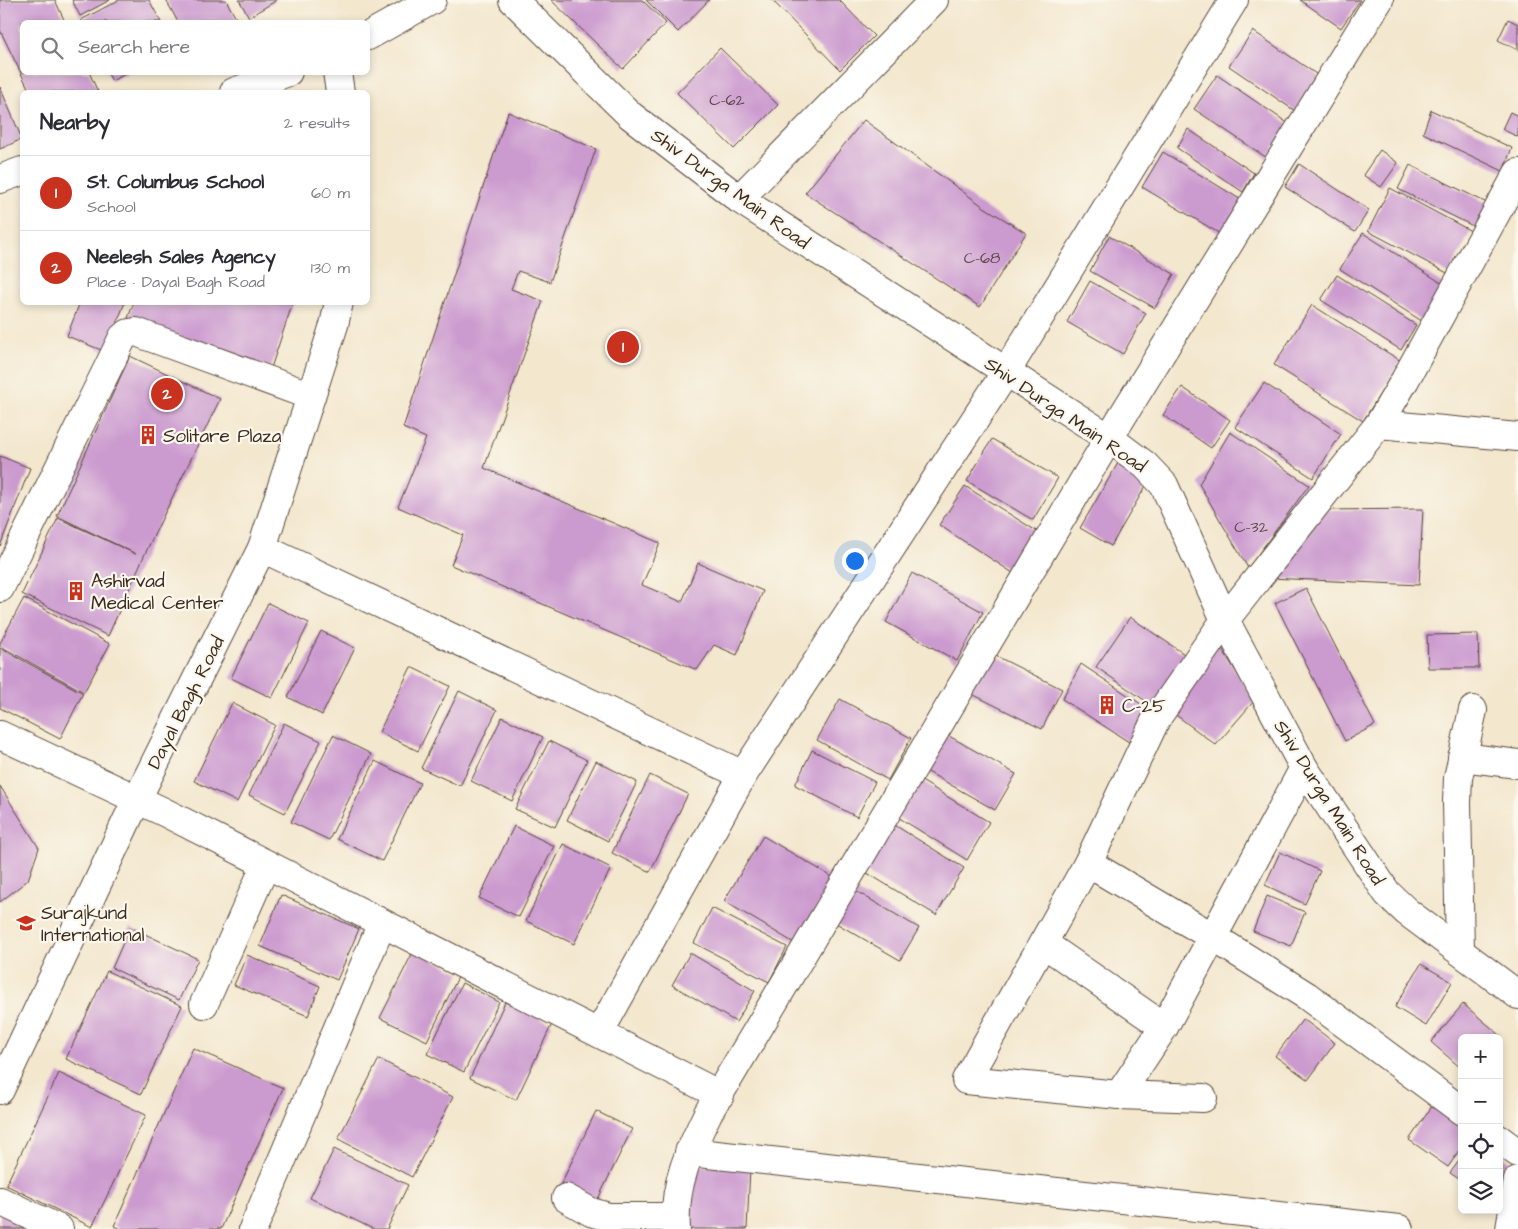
<!DOCTYPE html>
<meta charset="utf-8">
<style>
:root{--surface:#fff;--page:#f2f2f3;--text:#2b2b33;--muted:#7c7c81;--line:#e1e1e2;--accent:#c8321e}
body{margin:0;font-family:"Architects Daughter",sans-serif;background:var(--page);color:var(--text)}
.controls{position:absolute;right:15px;bottom:15px;display:grid;overflow:hidden;border-radius:8px;box-shadow:0 2px 8px #0003}
.controls button{width:45px;height:45px;display:grid;place-items:center;padding:0;border:0;border-bottom:1px solid var(--line);background:var(--surface);color:var(--text);font:25px sans-serif}
.you{position:absolute;left:854px;top:560px;width:18px;height:18px;margin:-12px;border:4px solid #fff;border-radius:50%;background:#1a73e8;box-shadow:0 0 0 8px #1a73e833}
.badge{display:grid;place-items:center;width:32px;height:32px;border-radius:50%;background:var(--accent);color:#fff;font-size:16px;font-weight:700}
.pin{position:absolute;translate:-50% -50%;border:2px solid #fff;box-shadow:0 1px 5px #0006}
.list{margin:0;padding:0;list-style:none}
h2{display:flex;justify-content:space-between;align-items:center;height:65px;margin:0;padding:0 20px;font-size:21px}
h2 small{font-size:16px;font-weight:400;color:var(--muted)}
.list li{display:grid;grid-template-columns:32px 1fr auto;gap:15px;align-items:center;box-sizing:border-box;height:75px;padding:0 20px;border-top:1px solid var(--line)}
.list b{display:block;font-size:19px;white-space:nowrap}
.list p{margin:0;font-size:16px;white-space:nowrap;color:var(--muted)}
.list em{font-size:16px;font-style:normal;color:var(--muted)}
.icon{flex:none;width:28px;height:28px;fill:none;stroke:currentColor;stroke-width:2;stroke-linecap:round;stroke-linejoin:round}
.map{position:relative;flex:none;width:1518px;height:1229px;overflow:hidden}
.search{position:absolute;background:var(--surface);box-shadow:0 2px 8px #0003;left:20px;top:20px;width:350px;height:55px;display:flex;align-items:center;gap:12px;box-sizing:border-box;padding:0 18px;border-radius:8px;color:var(--muted);font-size:19px}
.panel{position:absolute;background:var(--surface);box-shadow:0 2px 8px #0003;left:20px;top:90px;width:350px;height:215px;border-radius:8px}
.map>svg:first-child{display:block}
.building{fill:#cb9acf}
.lines{fill:none;stroke-linecap:round;stroke-linejoin:round}
.minor-casing{stroke:#574638;stroke-width:30}
.minor{stroke:#fff;stroke-width:28}
.labels{text-anchor:middle;stroke-width:4.5;stroke-linejoin:round;paint-order:stroke}
.number-label{font-size:16px;fill:#5f464a}
.street-label{font-size:19px;fill:#3b2a1e;stroke:#fbf7ec}
.poi-label{font-size:19px;fill:#3b2a1e;stroke:#fbf7ec;text-anchor:start}
</style>
<div class="map">
<svg width="1518" height="1229" viewBox="0 0 1518 1229">
<rect width="100%" height="100%" fill="#fbf7ec"/>
<filter id="ink" filterUnits="userSpaceOnUse"><feTurbulence type="fractalNoise" baseFrequency=".02" numOctaves="2"/><feDisplacementMap in="SourceGraphic" scale="10" xChannelSelector="R" yChannelSelector="G"/><feConvolveMatrix kernelMatrix="1 2 1 2 8 2 1 2 1" color-interpolation-filters="sRGB"/></filter>
<filter id="wash" filterUnits="userSpaceOnUse"><feTurbulence type="fractalNoise" baseFrequency=".0096" numOctaves="4" result="noise"/><feDisplacementMap in="SourceGraphic" scale="20" xChannelSelector="R" yChannelSelector="G"/><feGaussianBlur stdDeviation="1.12" result="paint"/><feColorMatrix in="noise" values="0 0 0 0 0 0 0 0 0 0 0 0 0 0 0 0 0 1.4 0 .05"/><feComposite in="paint" operator="in"/></filter>
<g filter="url(#wash)">
<rect width="100%" height="100%" fill="#f3e7ce"/>
<g id="blocks">
<!-- building -->
<g class="building">
<polygon points="0,0 55,0 65,22 22,22 22,72 89,72 98,92 30,92 0,30"/>
<polygon points="72,0 110,0 80,16"/>
<polygon points="119,0 149,0 161,22 82,22 81,20"/>
<polygon points="166,0 226,0 238,22 178,22"/>
<polygon points="239,0 277,0 249,17"/>
<polygon points="551,0 642,0 666,23 623,69"/>
<polygon points="646,0 709,0 678,32"/>
<polygon points="772,0 839,0 874,36 840,70"/>
<polygon points="1300,0 1360,0 1341,28"/>
<polygon points="1508,19 1518,24 1518,50 1498,40"/>
<polygon points="1253,31 1319,76 1295,111 1229,66"/>
<polygon points="720,48 778,105 734,149 677,93"/>
<polygon points="107,72 129,72 112,81"/>
<polygon points="1217,75 1289,124 1267,158 1194,109"/>
<polygon points="0,87 22,139 0,149"/>
<polygon points="1431,110 1512,148 1503,171 1423,133"/>
<polygon points="508,112 596,149 550,282 518,271 511,289 543,301 484,468 660,543 642,585 682,602 698,563 763,591 737,655 714,645 697,670 451,565 463,535 398,507 426,438 403,428"/>
<polygon points="1510,112 1518,116 1518,137 1502,129"/>
<polygon points="864,120 984,207 1026,233 980,307 805,193"/>
<polygon points="1188,129 1254,173 1243,192 1177,148"/>
<polygon points="1380,150 1398,163 1381,187 1363,175"/>
<polygon points="1163,152 1243,201 1222,235 1142,187"/>
<polygon points="1299,164 1369,210 1355,232 1285,187"/>
<polygon points="1410,165 1493,206 1481,230 1398,189"/>
<polygon points="1390,188 1471,231 1449,274 1368,231"/>
<polygon points="1363,233 1451,289 1428,325 1340,269"/>
<polygon points="1109,236 1174,274 1155,308 1090,271"/>
<polygon points="1337,275 1416,325 1401,350 1321,300"/>
<polygon points="1090,281 1146,313 1123,354 1067,322"/>
<polygon points="80,302 125,302 106,352 67,336"/>
<polygon points="134,302 293,302 271,368 128,318"/>
<polygon points="1312,305 1401,361 1363,421 1274,365"/>
<polygon points="130,356 220,399 143,558 108,636 22,594 58,518 136,554 57,516"/>
<polygon points="1264,383 1341,434 1313,478 1235,427"/>
<polygon points="1182,387 1230,420 1211,448 1163,415"/>
<polygon points="1230,432 1309,485 1248,568 1199,484"/>
<polygon points="992,439 1058,478 1033,520 967,481"/>
<polygon points="0,456 30,468 0,546"/>
<polygon points="1118,463 1148,482 1111,546 1080,528"/>
<polygon points="965,486 1038,532 1013,573 939,525"/>
<polygon points="1423,509 1419,585 1270,578 1321,510"/>
<polygon points="912,573 983,612 957,661 886,622"/>
<polygon points="1306,588 1375,725 1345,741 1275,603"/>
<polygon points="24,598 110,644 84,692 0,646 0,643"/>
<polygon points="268,603 309,623 272,698 231,678"/>
<polygon points="1130,617 1190,658 1156,708 1096,667"/>
<polygon points="321,631 355,648 322,715 288,697"/>
<polygon points="1478,634 1479,668 1428,668 1427,635"/>
<polygon points="1218,642 1254,701 1216,745 1172,712"/>
<polygon points="0,648 83,693 60,739 0,708"/>
<polygon points="986,651 1062,689 1042,729 966,691"/>
<polygon points="1081,664 1153,712 1132,744 1062,699"/>
<polygon points="411,667 450,686 418,751 379,732"/>
<polygon points="459,691 497,710 460,786 421,768"/>
<polygon points="840,699 911,738 888,780 817,740"/>
<polygon points="232,703 275,725 237,802 194,781"/>
<polygon points="502,717 543,737 512,801 471,781"/>
<polygon points="284,723 321,741 285,813 249,795"/>
<polygon points="942,732 1016,774 995,810 921,768"/>
<polygon points="333,735 371,754 329,840 291,822"/>
<polygon points="549,741 587,760 555,827 515,809"/>
<polygon points="812,750 875,782 857,817 795,785"/>
<polygon points="375,761 420,783 382,861 337,839"/>
<polygon points="596,761 637,782 608,841 567,820"/>
<polygon points="650,775 688,794 650,872 612,853"/>
<polygon points="915,777 989,822 967,860 893,814"/>
<polygon points="0,786 39,848 28,880 0,902"/>
<polygon points="888,821 964,868 936,915 859,868"/>
<polygon points="514,826 554,846 519,917 479,898"/>
<polygon points="763,836 834,878 796,944 724,901"/>
<polygon points="563,844 611,868 574,944 526,921"/>
<polygon points="1280,852 1320,871 1305,904 1265,885"/>
<polygon points="854,890 919,928 900,960 836,923"/>
<polygon points="281,895 359,929 337,980 260,946"/>
<polygon points="1267,896 1305,912 1291,946 1253,931"/>
<polygon points="712,908 787,947 769,982 694,943"/>
<polygon points="130,927 198,959 179,1000 112,968"/>
<polygon points="414,950 460,973 427,1041 380,1018"/>
<polygon points="690,953 755,991 736,1022 672,985"/>
<polygon points="247,955 320,986 308,1016 234,985"/>
<polygon points="1421,964 1452,982 1426,1026 1395,1007"/>
<polygon points="107,971 182,1006 141,1094 66,1059"/>
<polygon points="462,983 499,1002 464,1072 427,1054"/>
<polygon points="505,1002 552,1024 516,1100 470,1078"/>
<polygon points="1463,1004 1500,1035 1497,1038 1462,1038 1462,1069 1431,1042"/>
<polygon points="1303,1019 1335,1043 1308,1080 1275,1056"/>
<polygon points="193,1048 283,1088 221,1229 120,1229 114,1226"/>
<polygon points="379,1059 453,1097 412,1177 338,1139"/>
<polygon points="59,1073 146,1115 92,1227 6,1185"/>
<polygon points="1437,1099 1462,1117 1462,1147 1448,1167 1409,1140"/>
<polygon points="596,1111 632,1129 597,1201 561,1184"/>
<polygon points="334,1149 408,1185 387,1229 373,1229 310,1198"/>
<polygon points="1499,1153 1518,1167 1499,1195"/>
<polygon points="1462,1157 1462,1181 1450,1173"/>
<polygon points="691,1165 750,1168 747,1229 686,1229"/>
<polygon points="0,1213 35,1229 0,1229"/>
</g>
</g>
</g>
<g filter="url(#ink)">
<use href="#blocks" fill-opacity="0" stroke="#574638" stroke-width="1"/>
<g class="lines">
<!-- minor casing -->
<g class="minor-casing">
<g id="minor">
<polyline points="513,0 630,115 739,199 1109,438 1145,465 1164,485 1225,620 1304,768 1387,893 1407,912 1518,995"/>
<polyline points="368,36 432,0"/>
<polyline points="337,72 340,92"/>
<polyline points="234,92 288,72"/>
<polyline points="0,179 22,171"/>
<polyline points="739,199 934,0"/>
<polyline points="1379,424 1518,437"/>
<polyline points="262,548 743,775"/>
<polyline points="0,588 123,337 129,333 136,332 311,396"/>
<polyline points="0,735 164,812 720,1095"/>
<polyline points="1462,757 1518,764"/>
<polyline points="1088,863 1213,937 1307,996 1462,1111"/>
<polyline points="1043,943 1164,1027"/>
<polyline points="1460,951 1457,802 1458,778 1473,710"/>
<polyline points="204,1004 266,864"/>
<polyline points="599,1033 743,775 1006,372 1234,0"/>
<polyline points="0,1090 137,799 262,548 334,325 339,302"/>
<polyline points="1119,1095 1164,1027 1304,768"/>
<polyline points="1203,1098 1119,1095 966,1080 1088,863 1156,719 1225,620 1379,424 1405,380 1518,173"/>
<polyline points="1499,1139 1518,1153"/>
<polyline points="689,1152 1399,1229"/>
<polyline points="566,1198 591,1212 608,1217 675,1217"/>
<polyline points="0,1201 59,1229"/>
<polyline points="253,1229 382,923"/>
<path d="M 676,1229 C 673,1185 689,1152 708,1113 L 1109,438 L 1379,0"/>
<polyline points="1510,1229 1518,1180"/>
</g>
</g>
<!-- minor -->
<use href="#minor" class="minor"/>
</g>
</g>
<!-- icons -->
<defs>
<g id="building-bare" transform="scale(1.5)"><path d="M-4-6H4V6H1V3H-1V6H-4ZM-2.5-4.3h1.7v1.8h-1.7ZM.8-4.3h1.7v1.8H.8ZM-2.5-1h1.7V.8h-1.7ZM.8-1h1.7V.8H.8Z" fill="#c8321e" stroke="#fbf7ec" stroke-width="2.5" paint-order="stroke"/></g>
<g id="school-bare" transform="scale(1.5)"><path d="M0-5L7-2L0 1L-7-2ZM-4 1L0 2.5L4 1V4Q0 6-4 4Z" fill="#c8321e" stroke="#fbf7ec" stroke-width="2.5" paint-order="stroke"/></g>
</defs>
<g fill-rule="evenodd">
<use href="#building-bare" x="148" y="435"/>
<use href="#building-bare" x="76" y="591"/>
<use href="#building-bare" x="1107" y="705"/>
<use href="#school-bare" x="26" y="923"/>
</g>
<g class="labels">
<!-- number labels -->
<g class="number-label">
<text x="727" y="105">C-62</text>
<text x="982" y="263">C-68</text>
<text x="1251" y="532">C-32</text>
</g>
<!-- street labels -->
<g class="street-label">
<text transform="translate(731 188) rotate(36)" y="7">Shiv Durga Main Road</text>
<text transform="translate(1066 414) rotate(34)" y="7">Shiv Durga Main Road</text>
<text transform="translate(185 702) rotate(-63)" y="7">Dayal Bagh Road</text>
<text transform="translate(1330 802) rotate(58)" y="7">Shiv Durga Main Road</text>
</g>
<!-- poi labels -->
<g class="poi-label">
<text x="163" y="442">Solitare Plaza</text>
<text x="91" y="587">Ashirvad<tspan x="91" dy="22">Medical Center</tspan></text>
<text x="1122" y="712">C-25</text>
<text x="41" y="919">Surajkund<tspan x="41" dy="22">International</tspan></text>
</g>
</g>
</svg>
<div class="controls">
<button>+</button>
<button>−</button>
<button><svg class="icon" aria-label="locate" viewBox="0 0 24 24"><circle cx="12" cy="12" r="6"/><path d="M12 2v4M12 18v4M2 12h4M18 12h4"/></svg></button>
<button><svg class="icon" aria-label="layers" viewBox="0 0 24 24"><path d="M12 4l9 5-9 5-9-5zM3 14l9 5 9-5"/></svg></button>
</div>
<div class="you"></div>
<div class="pin badge" style="left:623px;top:347px">1</div>
<div class="pin badge" style="left:167px;top:394px">2</div>
<div class="search"><svg class="icon" aria-label="search" viewBox="0 0 24 24"><circle cx="10" cy="10" r="6"/><path d="M15 15l6 6"/></svg>Search here</div>
<section class="panel">
<h2>Nearby<small>2 results</small></h2>
<ul class="list">
<li><span class="badge">1</span><div><b>St. Columbus School</b><p>School</p></div><em>60 m</em></li>
<li><span class="badge">2</span><div><b>Neelesh Sales Agency</b><p>Place · Dayal Bagh Road</p></div><em>130 m</em></li>
</ul>
</section>
</div>
